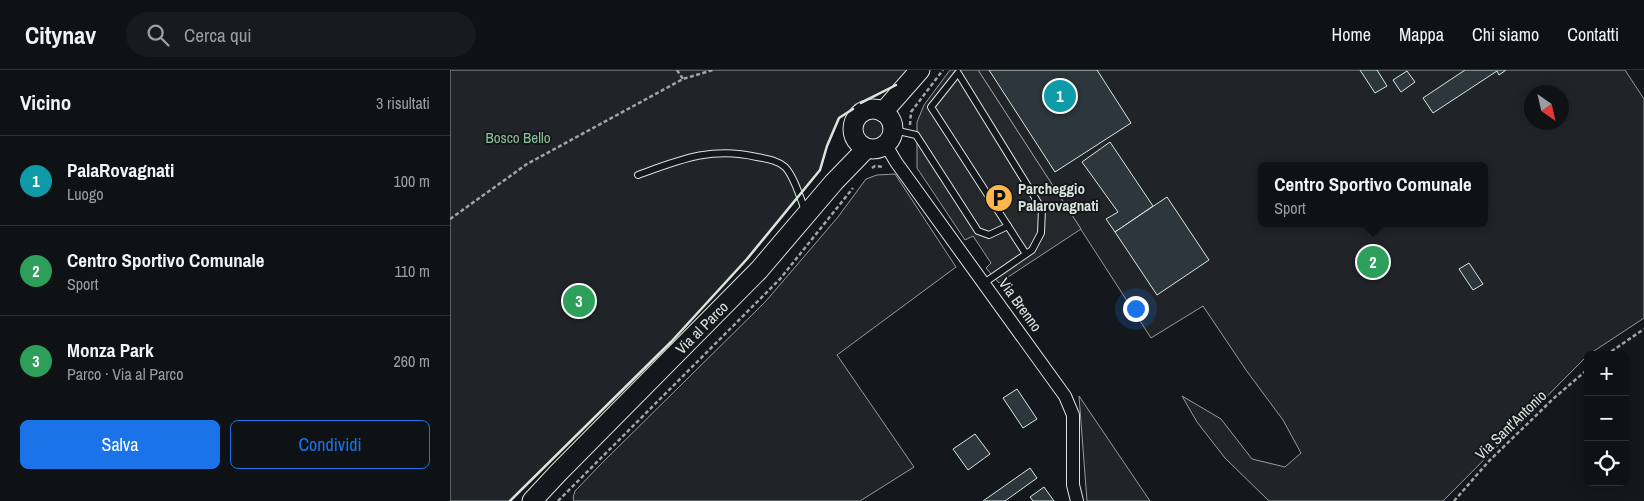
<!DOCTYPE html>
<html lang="it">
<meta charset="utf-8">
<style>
:root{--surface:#0f1215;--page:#181b1e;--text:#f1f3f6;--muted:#9b9ea0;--line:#2f3234;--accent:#1a73e8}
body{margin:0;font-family:"Archivo Narrow",sans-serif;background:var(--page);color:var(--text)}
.controls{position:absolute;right:15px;bottom:15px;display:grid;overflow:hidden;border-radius:8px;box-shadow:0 2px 12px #0003}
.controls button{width:45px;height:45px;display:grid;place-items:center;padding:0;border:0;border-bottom:1px solid var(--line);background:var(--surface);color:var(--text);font:25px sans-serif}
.compass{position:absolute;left:1074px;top:15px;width:45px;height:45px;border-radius:50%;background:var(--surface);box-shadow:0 2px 12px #0003;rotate:146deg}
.you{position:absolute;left:685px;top:238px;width:18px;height:18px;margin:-12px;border:4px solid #fff;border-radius:50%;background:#1a73e8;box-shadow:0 0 0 8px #1a73e833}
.badge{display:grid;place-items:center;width:32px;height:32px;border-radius:50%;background:var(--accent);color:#fff;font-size:16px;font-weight:700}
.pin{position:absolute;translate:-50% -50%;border:2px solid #fff;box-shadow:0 1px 5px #0006}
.popup{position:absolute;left:808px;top:92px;width:230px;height:65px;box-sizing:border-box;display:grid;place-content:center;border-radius:8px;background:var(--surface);filter:drop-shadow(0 1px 4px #0005);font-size:16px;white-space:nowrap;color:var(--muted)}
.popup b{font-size:19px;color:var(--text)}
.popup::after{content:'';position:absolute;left:50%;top:100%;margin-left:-10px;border:10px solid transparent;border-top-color:var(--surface)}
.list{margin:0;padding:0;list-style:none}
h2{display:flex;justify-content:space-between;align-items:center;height:65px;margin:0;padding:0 20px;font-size:21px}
h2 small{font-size:16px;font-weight:400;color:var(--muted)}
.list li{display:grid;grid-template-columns:32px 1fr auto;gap:15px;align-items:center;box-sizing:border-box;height:90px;padding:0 20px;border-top:1px solid var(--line)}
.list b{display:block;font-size:19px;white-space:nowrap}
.list p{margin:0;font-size:16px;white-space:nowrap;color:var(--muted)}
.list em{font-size:16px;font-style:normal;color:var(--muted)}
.actions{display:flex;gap:10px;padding:15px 20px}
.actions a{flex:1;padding:11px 0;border:1px solid var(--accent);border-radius:8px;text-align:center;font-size:18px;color:var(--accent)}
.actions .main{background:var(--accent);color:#fff}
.icon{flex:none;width:28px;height:28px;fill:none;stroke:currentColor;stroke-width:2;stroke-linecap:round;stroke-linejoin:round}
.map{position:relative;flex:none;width:1194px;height:431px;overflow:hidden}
header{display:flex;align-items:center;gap:30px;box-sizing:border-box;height:70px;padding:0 25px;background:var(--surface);border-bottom:1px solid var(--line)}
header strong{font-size:24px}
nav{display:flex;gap:28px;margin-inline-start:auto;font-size:18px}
.search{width:350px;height:45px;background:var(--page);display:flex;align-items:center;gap:12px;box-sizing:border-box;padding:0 18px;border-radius:28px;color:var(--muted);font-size:19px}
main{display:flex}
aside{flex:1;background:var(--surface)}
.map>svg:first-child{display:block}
.green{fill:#202428;stroke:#939e99;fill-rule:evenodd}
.parking{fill:#24282b;stroke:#939e99}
.building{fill:#2c363c;stroke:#d8e6dc}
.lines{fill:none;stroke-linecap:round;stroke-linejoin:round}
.lane-casing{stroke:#d8e6dc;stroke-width:8}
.street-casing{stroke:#d8e6dc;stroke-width:14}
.secondary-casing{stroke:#d8e6dc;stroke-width:21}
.path{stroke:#9da8a2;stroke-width:2.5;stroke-dasharray:4 2.5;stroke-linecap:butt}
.lane{stroke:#14181c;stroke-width:6}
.street{stroke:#14181c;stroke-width:12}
.secondary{stroke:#14181c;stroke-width:19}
.wall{stroke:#d8e6dc;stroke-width:2.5}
.labels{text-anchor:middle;stroke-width:4;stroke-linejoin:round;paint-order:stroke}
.park-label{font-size:15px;fill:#8ac095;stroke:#14181c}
.poi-label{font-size:15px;font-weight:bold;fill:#d8e6dc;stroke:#14181c;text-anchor:start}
.street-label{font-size:15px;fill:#d8e6dc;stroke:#14181c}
</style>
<header>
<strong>Citynav</strong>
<div class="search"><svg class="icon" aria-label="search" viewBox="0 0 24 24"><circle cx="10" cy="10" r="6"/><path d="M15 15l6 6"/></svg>Cerca qui</div>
<nav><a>Home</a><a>Mappa</a><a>Chi siamo</a><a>Contatti</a></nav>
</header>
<main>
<aside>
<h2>Vicino<small>3 risultati</small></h2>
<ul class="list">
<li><span class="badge" style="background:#0f9aa8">1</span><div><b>PalaRovagnati</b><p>Luogo</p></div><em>100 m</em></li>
<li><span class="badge" style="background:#2e9e5b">2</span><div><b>Centro Sportivo Comunale</b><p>Sport</p></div><em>110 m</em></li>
<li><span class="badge" style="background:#2e9e5b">3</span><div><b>Monza Park</b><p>Parco · Via al Parco</p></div><em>260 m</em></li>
</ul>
<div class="actions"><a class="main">Salva</a><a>Condividi</a></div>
</aside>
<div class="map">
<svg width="1194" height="431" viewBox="0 0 1194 431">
<rect width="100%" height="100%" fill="#14181c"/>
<!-- green -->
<g class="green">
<polygon points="0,0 459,0 448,14 416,29 389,48 377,76 370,100 297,189 221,272 60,431 0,431"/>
<path d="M 528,0 L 1175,0 L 1194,29 L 1194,248 L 1138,285 L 993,431 L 819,431 L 775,388 L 747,352 L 732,326 L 771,349 L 802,389 L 835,397 L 851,383 L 833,350 L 796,300 L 753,236 L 701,268 ZM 1082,22 L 1112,22 L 1112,52 L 1082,52 ZM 812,96 L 1034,96 L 1034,153 L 812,153 Z"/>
<circle cx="423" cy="59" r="11"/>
<polygon points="445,104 506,197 387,285 464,397 410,431 124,431 123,428 125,421 151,394 316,231 388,147 416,109 427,105"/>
<polygon points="629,326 700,431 637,431"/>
</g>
<!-- parking -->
<polygon class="parking" points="500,0 528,0 631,159 549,213 536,198 541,193 523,166 515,170 467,98 467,52 474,35"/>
<!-- building -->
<g class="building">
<polygon points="539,0 647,0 681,53 605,102"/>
<polygon points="910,0 927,0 937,16 925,23"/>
<polygon points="1015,0 1056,0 1049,5 1047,1 983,43 973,28"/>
<polygon points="957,1 965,12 951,22 943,10"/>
<polygon points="660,72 703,136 665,162 656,149 668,142 632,92"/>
<polygon points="717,127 759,190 707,225 665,162"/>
<polygon points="1019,193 1033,214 1023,220 1009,199"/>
<polygon points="567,319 587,349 573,358 553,328"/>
<polygon points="525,364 540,384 518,400 503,379"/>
<polygon points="580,398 587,408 555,431 533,431"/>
<polygon points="594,417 604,431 583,431 580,427"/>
</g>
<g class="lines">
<!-- lane casing -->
<g class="lane-casing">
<g id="lane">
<polyline points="444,60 466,65 528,161 539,165 558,156"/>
<path d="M 188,105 C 229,90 262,76 307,87 C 317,89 327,90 335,97 C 344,106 351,130 356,143"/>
<polyline points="534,213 582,180 591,163 592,139 508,3 481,37 576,184"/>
</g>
</g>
<!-- street casing -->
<g class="street-casing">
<polyline id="street" points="436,75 446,92 615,326 623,345 623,415 627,431"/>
</g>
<!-- secondary casing -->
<g class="secondary-casing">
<g id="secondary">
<circle cx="423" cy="59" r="20"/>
<polyline points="433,42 470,0"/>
<polyline points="82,431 108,403 309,200 384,112 416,79"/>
</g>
</g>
<!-- path -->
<g class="path">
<polyline points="227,0 233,9"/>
<polyline points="460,55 461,42 493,0"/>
<polyline points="422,98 425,96 434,97"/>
<polyline points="0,149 77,94 233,9 263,0"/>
<polyline points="1156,285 1194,259"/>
<polyline points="108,431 330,209 403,118"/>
<polyline points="1004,431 1039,391 1104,328 1138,299"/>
</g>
<!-- lane -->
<use href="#lane" class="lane"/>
<!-- street -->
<use href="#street" class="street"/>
<!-- secondary -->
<use href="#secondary" class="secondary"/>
<!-- wall -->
<g class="wall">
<polyline points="411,33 446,15"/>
<polyline points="60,431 221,272 297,189 370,100 377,76 389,48 403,39"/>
</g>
</g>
<!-- icons -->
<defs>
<g id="parking-disc" transform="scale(1.4375)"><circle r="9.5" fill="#ffb74d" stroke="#14181c"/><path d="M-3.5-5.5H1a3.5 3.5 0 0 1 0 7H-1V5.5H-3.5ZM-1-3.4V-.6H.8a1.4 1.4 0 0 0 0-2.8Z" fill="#111"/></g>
</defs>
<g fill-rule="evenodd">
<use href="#parking-disc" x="549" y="128"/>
</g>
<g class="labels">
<!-- park labels -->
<g class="park-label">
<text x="68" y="73">Bosco Bello</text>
</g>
<!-- poi labels -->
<g class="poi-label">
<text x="568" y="124">Parcheggio<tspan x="568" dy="17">Palarovagnati</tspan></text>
</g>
<!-- street labels -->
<g class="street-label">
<text transform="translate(570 235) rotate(54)" y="5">Via Brenno</text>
<text transform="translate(252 258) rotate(-45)" y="5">Via al Parco</text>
<text transform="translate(1061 355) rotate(-44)" y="5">Via Sant'Antonio</text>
</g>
</g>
</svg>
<div class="controls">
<button>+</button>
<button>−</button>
<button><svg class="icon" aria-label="locate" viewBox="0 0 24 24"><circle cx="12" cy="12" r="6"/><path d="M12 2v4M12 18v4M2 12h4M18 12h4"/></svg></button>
</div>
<svg class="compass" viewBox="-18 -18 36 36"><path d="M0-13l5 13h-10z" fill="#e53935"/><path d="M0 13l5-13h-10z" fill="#9b9ea0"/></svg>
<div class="you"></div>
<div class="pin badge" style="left:610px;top:26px;background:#0f9aa8">1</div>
<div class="pin badge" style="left:923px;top:192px;background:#2e9e5b">2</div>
<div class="popup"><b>Centro Sportivo Comunale</b>Sport</div>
<div class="pin badge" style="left:129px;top:231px;background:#2e9e5b">3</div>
</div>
</main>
